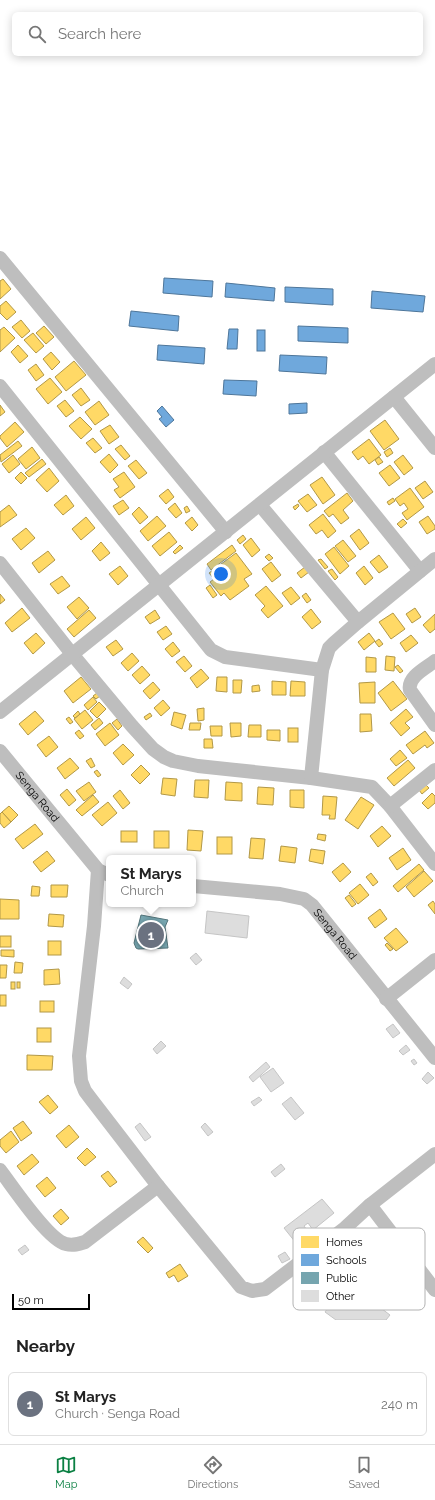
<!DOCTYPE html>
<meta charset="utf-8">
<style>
:root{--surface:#fff;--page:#f6f6f6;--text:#222;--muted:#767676;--line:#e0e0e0;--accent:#0b8043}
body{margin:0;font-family:Raleway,sans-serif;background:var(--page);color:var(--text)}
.scale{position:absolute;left:12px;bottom:10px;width:78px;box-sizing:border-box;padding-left:4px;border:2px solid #000;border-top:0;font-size:11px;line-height:14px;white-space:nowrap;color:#000;-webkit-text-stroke:3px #fff;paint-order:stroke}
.you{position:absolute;left:221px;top:574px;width:14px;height:14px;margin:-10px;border:3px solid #fff;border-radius:50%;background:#1a73e8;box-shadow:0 0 0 6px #1a73e833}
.badge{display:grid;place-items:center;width:26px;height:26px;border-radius:50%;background:var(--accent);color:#fff;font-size:13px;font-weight:700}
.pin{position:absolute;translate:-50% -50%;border:2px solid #fff;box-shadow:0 1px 4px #0006}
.popup{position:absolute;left:106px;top:855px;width:90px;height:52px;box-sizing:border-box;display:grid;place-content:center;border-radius:6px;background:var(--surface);filter:drop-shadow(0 1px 3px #0005);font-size:13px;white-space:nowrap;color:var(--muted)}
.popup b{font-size:15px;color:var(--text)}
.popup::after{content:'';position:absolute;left:50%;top:100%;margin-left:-8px;border:8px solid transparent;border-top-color:var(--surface)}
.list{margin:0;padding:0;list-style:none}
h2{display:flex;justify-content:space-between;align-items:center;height:52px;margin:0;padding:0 16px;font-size:17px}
h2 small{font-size:13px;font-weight:400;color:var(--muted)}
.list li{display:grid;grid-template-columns:26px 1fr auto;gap:12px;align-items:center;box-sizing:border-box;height:64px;margin:0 8px 8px;padding:0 8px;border:1px solid var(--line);border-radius:6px}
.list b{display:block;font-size:15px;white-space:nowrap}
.list p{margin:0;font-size:13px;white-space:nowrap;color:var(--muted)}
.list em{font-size:13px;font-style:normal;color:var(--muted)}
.icon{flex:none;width:22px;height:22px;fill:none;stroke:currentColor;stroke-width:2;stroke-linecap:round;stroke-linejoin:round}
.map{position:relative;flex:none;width:435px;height:1320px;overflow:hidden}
.search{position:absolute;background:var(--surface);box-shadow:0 2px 10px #0003;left:12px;right:12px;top:12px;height:44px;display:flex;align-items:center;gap:10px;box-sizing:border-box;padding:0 14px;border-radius:6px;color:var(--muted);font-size:15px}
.sheet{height:124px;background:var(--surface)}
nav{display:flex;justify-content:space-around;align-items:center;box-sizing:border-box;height:56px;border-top:1px solid var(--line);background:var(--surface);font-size:11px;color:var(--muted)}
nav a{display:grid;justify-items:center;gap:2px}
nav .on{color:var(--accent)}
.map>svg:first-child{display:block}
.homes{fill:#ffd966;stroke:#b29847}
.schools{fill:#6fa8dc;stroke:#4e769a}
.public{fill:#76a5af;stroke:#53747a}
.building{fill:#ddd;stroke:#c5c5c5}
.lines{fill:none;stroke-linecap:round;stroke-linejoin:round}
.minor{stroke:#bebebe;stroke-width:14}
.labels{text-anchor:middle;stroke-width:4;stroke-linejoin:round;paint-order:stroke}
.street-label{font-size:11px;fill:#000;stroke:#fff}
.key{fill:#fff;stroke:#b2b2b2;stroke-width:1}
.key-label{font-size:11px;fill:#000}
</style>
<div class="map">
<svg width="435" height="1320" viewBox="0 0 435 1320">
<rect width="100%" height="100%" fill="#fff"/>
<!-- homes -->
<g class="homes">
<polygon points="3,279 11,289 0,299 0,281"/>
<polygon points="6,301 16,312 7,320 0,313 0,306"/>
<polygon points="21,320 30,331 22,338 12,327"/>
<polygon points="44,326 54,337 46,344 36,333"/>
<polygon points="4,327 15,338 0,352 0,330"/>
<polygon points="33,333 44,346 36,353 24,340"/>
<polygon points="18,345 28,356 20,363 11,352"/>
<polygon points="51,352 60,362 52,370 43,359"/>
<polygon points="74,361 86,375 66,391 55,377"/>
<polygon points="36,364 44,375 36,381 28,370"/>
<polygon points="50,378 62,392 48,404 36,389"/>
<polygon points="81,388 90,400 81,406 72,395"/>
<polygon points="65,400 74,411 66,417 57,406"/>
<polygon points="99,401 109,415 95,425 85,412"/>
<polygon points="0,405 5,412 0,416"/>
<polygon points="80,417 92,429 81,439 69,426"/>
<polygon points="385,420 399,439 384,450 370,431"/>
<polygon points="15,422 24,432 7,447 0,438 0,436"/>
<polygon points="110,425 119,437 109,444 100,431"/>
<polygon points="93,438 102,448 95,453 86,443"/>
<polygon points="369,439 381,455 369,464 363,456 358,460 352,452"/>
<polygon points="18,441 22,446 1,462 0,455"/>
<polygon points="121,445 130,456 125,460 115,449"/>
<polygon points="32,447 40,458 26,469 18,459"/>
<polygon points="390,448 393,453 387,457 384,452"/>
<polygon points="109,454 118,465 110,473 100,462"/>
<polygon points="13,455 20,464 9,473 2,464"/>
<polygon points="403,455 413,468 404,475 394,462"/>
<polygon points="379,457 383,462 378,465 375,460"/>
<polygon points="42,459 46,464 29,477 25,473"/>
<polygon points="136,460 147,473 139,479 128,466"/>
<polygon points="390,465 400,478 389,486 379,473"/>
<polygon points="49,468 59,481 47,492 36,480"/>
<polygon points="21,472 27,478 21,484 15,478"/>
<polygon points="124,472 135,487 120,498 114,490 119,487 113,479"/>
<polygon points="322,477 335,495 323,504 310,485"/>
<polygon points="425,481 433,492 423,499 415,488"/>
<polygon points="410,488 424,507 407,520 402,513 408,509 404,503 400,506 395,499"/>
<polygon points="168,489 174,497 166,504 159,496"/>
<polygon points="347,493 353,501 343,510 349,518 341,524 333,514 329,517 324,511"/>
<polygon points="308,494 317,505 307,512 298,501"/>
<polygon points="66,495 74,506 63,515 54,505"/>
<polygon points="393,498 395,501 389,505 387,502"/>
<polygon points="123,500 129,508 119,515 113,506"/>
<polygon points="175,503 182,513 176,518 168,509"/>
<polygon points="298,504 299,506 295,510 293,507"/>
<polygon points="9,505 17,515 0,527 0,512"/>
<polygon points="187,506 190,511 186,513 184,508"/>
<polygon points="139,507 148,517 140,524 132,514"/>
<polygon points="323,514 336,531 328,538 322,530 316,534 309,525"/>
<polygon points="157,516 166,526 148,541 140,531"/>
<polygon points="428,516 435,526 435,529 427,534 419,522"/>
<polygon points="86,517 95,528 81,540 72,529"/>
<polygon points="192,517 198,525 192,531 185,523"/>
<polygon points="403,519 407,523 401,528 397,524"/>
<polygon points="26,528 35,538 21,550 12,539"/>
<polygon points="359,529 369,543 360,550 350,536"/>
<polygon points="169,532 177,542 160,556 152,546"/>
<polygon points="243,535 246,539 240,544 237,540"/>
<polygon points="251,538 260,550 252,557 243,545"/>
<polygon points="343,540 356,556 348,562 335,546"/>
<polygon points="101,542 110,553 100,561 92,551"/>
<polygon points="180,545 183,548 175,554 173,552"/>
<polygon points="232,545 236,551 211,570 207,564"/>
<polygon points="334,547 349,566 340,574 325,554"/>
<polygon points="48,551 55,560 39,573 32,563"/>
<polygon points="236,553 252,574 244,579 249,586 230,600 224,593 221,596 210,582 214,579 209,573"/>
<polygon points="269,554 273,558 269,561 265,557"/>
<polygon points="379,555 388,567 379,573 370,562"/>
<polygon points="321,559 328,567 325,569 318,560"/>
<polygon points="271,562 281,575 272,582 262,569"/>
<polygon points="120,566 128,576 118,585 109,574"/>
<polygon points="364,566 373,578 365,585 356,573"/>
<polygon points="305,567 309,572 301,578 297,573"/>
<polygon points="332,569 338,577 335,580 328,571"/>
<polygon points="62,576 70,586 58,594 50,584"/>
<polygon points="210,585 217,595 213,598 206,588"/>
<polygon points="266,586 283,606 268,618 261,610 265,606 255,595"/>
<polygon points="291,587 300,598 291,605 282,593"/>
<polygon points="306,593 311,600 307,603 302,596"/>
<polygon points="0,594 5,600 0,604"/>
<polygon points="79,597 89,608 77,619 67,607"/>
<polygon points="22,608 30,618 12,632 5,623"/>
<polygon points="415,608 421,617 412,623 406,614"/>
<polygon points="311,609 321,622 312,629 302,617"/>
<polygon points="89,610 96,618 74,637 67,629"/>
<polygon points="155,610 160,618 150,624 145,617"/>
<polygon points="393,613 405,629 391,639 379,622"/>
<polygon points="435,614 435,629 430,633 423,625"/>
<polygon points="166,626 172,634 163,640 157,632"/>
<polygon points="36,633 45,643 33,654 24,643"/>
<polygon points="369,633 375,641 364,650 358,642"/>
<polygon points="411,635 418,643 406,652 400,643"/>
<polygon points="379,639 383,644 379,647 375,642"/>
<polygon points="116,640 123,649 113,656 106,647"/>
<polygon points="173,642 180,651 172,657 165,649"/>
<polygon points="132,653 139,661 128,671 121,663"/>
<polygon points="184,656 192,666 185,672 176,662"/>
<polygon points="386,656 395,657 394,671 385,670"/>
<polygon points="366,657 376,658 376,672 366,672"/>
<polygon points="398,665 403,671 400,673 395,667"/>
<polygon points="142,666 150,675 140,684 132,675"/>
<polygon points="201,669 209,678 197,688 190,678"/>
<polygon points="81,677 91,689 73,703 64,691"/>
<polygon points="217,677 227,677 227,692 216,691"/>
<polygon points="233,680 242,680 241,693 233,693"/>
<polygon points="272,681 286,682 286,695 272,695"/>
<polygon points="291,681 305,682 305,696 290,696"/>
<polygon points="393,681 407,699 391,711 378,693"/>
<polygon points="153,682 160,690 150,699 143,691"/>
<polygon points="375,682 375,703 360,703 359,683"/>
<polygon points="259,685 260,691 252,692 252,686"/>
<polygon points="97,693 100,696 96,699 93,696"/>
<polygon points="93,697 97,702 88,710 84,705"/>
<polygon points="163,700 170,708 161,716 154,708"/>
<polygon points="99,702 106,709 97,718 90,711"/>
<polygon points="204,708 204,720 198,721 197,709"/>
<polygon points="406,709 413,717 405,723 410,728 401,736 390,723"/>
<polygon points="85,710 93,720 82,729 74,719"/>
<polygon points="35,711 44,721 28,735 19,724"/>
<polygon points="78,711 80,714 75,718 73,716"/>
<polygon points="174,712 186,715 182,729 171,725"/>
<polygon points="150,713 152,716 146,720 144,717"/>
<polygon points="360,714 371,714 372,731 360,732"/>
<polygon points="69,717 73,722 70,724 66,719"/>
<polygon points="99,718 103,723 95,730 91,725"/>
<polygon points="117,719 122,726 118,730 112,723"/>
<polygon points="110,723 119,735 105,746 96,734"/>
<polygon points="190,723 201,723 200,730 189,730"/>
<polygon points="230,723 241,723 241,736 231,737"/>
<polygon points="249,725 261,725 261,737 248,737"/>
<polygon points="210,726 222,726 222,736 211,736"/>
<rect x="288" y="728" width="10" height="14"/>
<polygon points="79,730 84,736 80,739 75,733"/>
<polygon points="267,730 280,730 280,741 267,740"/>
<polygon points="425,731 434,743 427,748 425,745 413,754 406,745"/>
<polygon points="49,736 58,747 46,757 37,745"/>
<polygon points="204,739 212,739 213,748 204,748"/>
<polygon points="123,744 134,755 123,765 113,753"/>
<polygon points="400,750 407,758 396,766 390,759"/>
<polygon points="70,758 79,768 65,779 57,768"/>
<polygon points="91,758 95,766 91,768 86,761"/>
<polygon points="408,760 415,768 394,786 387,778"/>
<polygon points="141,765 150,774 140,784 131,775"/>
<polygon points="97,770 101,775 98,777 94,772"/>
<polygon points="163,778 177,779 175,796 161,794"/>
<polygon points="195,780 209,780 208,798 194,797"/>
<polygon points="89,782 96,792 84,801 76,791"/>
<polygon points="226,782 242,783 242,801 225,800"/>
<polygon points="425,784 429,788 422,794 419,790"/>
<polygon points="258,787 274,788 273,805 257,804"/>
<polygon points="67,789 76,800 69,806 60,795"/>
<polygon points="120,790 130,803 123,809 113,796"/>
<polygon points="290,790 304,790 304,808 290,807"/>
<polygon points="432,793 435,796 435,803 428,809 422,803"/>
<polygon points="93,795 99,802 82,816 76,810"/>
<polygon points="323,796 337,797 335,819 329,819 330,815 322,815"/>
<polygon points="361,797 374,805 358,829 345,820"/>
<polygon points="108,802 117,813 102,826 92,815"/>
<polygon points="9,806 18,815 11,822 2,812"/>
<polygon points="2,812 11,822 4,828 0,823 0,814"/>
<polygon points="35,824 43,834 23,849 15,839"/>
<polygon points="382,826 391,836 378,847 370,836"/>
<polygon points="188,830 203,831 201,851 187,850"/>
<rect x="121" y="831" width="16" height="11"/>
<rect x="154" y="831" width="15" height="17"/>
<polygon points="318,834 326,835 325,841 317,839"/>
<rect x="217" y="837" width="15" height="17"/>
<polygon points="251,838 265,839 263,859 249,858"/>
<polygon points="281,846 297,848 295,863 279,861"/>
<polygon points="403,848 411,860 397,870 389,858"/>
<polygon points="311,849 325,851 323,864 309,861"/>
<polygon points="47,851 55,861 41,872 33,862"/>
<polygon points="343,863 351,872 340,882 332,872"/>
<polygon points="419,864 424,870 398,892 393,886"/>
<polygon points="424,871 433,881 414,897 406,887"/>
<polygon points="371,873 378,882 373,886 366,877"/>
<polygon points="360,884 369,895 358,904 349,893"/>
<polygon points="51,885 68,885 67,897 51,897"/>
<polygon points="32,886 40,887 39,896 31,896"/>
<polygon points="349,895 356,904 352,907 345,898"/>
<polygon points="0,899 19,900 19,919 0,919"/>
<polygon points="433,901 435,904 435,914 428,905"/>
<polygon points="380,909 387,919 375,928 368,918"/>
<polygon points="49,914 64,915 63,927 48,926"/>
<polygon points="396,928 408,942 396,951 384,938"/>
<rect x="0" y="936" width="11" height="11"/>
<rect x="48" y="941" width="13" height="14"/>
<polygon points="387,943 393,949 390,951 385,945"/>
<polygon points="1,950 14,950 14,957 1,956"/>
<polygon points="15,962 23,963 22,973 14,973"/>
<polygon points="0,965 7,965 6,978 0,978"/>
<polygon points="59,969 60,984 44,985 44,970"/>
<rect x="11" y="982" width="4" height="7"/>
<rect x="17" y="982" width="3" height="6"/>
<rect x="0" y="995" width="6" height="11"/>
<rect x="40" y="1001" width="14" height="11"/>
<rect x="37" y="1028" width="14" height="14"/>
<polygon points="27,1055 53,1056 52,1070 27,1070"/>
<polygon points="48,1095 58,1107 50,1114 39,1102"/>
<polygon points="23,1121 32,1133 21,1141 13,1128"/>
<polygon points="69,1125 79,1137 66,1148 56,1136"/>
<polygon points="11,1131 19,1142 6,1153 0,1146 0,1140"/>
<polygon points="87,1148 96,1157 85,1166 77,1158"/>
<polygon points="32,1154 39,1162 24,1175 17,1166"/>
<polygon points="108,1171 117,1182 110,1187 101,1176"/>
<polygon points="47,1177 56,1188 45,1197 36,1186"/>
<polygon points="61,1209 69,1218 61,1225 53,1216"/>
<polygon points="143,1237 153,1248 148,1253 137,1242"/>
<polygon points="180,1264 188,1276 178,1282 174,1275 169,1278 166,1273"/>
</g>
<!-- schools -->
<g class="schools">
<polygon points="164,278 213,281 212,297 163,293"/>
<polygon points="226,283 275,288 274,301 225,297"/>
<polygon points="285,287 333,289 333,305 285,302"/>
<polygon points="372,291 425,296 423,312 371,308"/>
<polygon points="131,311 179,316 178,331 129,326"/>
<polygon points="298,326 348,328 348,343 298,341"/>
<polygon points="229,329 238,329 237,349 227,349"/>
<rect x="257" y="330" width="8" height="21"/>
<polygon points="158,345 205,348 204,364 157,360"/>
<polygon points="280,355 327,357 326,374 279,371"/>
<polygon points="224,380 257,381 256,396 223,394"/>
<polygon points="307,403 307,413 289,414 289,404"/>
<polygon points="162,406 174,420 166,427 159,419 162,417 157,411"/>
</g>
<!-- public -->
<polygon class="public" points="141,915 168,920 165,927 168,948 138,949 136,948 134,943"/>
<!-- building -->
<g class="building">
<polygon points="207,911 249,916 247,938 205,933"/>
<polygon points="196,953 202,960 196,965 190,958"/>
<polygon points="124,977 132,984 128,989 120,983"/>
<polygon points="393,1024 400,1033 393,1038 386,1029"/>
<polygon points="161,1041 166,1046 157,1054 153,1049"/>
<polygon points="406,1045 410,1050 403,1055 399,1051"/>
<polygon points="414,1059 417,1063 414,1065 411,1061"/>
<polygon points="266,1062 270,1067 253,1082 249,1077"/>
<polygon points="273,1068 284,1083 271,1092 260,1077"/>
<polygon points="428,1072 434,1078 427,1084 422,1079"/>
<polygon points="259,1097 262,1100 254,1106 251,1102"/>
<polygon points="291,1097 304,1113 295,1120 282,1104"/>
<polygon points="140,1123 151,1137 145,1141 135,1127"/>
<polygon points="205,1123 213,1132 208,1136 201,1127"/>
<polygon points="281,1164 285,1169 275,1177 271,1172"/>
<polygon points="322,1199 334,1213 313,1230 308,1223 304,1226 309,1233 296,1243 284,1228"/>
<polygon points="25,1245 29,1250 22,1255 18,1250"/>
<polygon points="285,1252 290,1259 282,1263 278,1256"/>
<polygon points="335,1273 390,1315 386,1320 336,1320 325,1312 337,1295 325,1286"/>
</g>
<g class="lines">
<!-- minor -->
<g class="minor">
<polyline points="0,258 226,532"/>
<polyline points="0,386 211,650 225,657 322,670"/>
<polyline points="394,397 435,448"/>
<polyline points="324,452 420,571"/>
<polyline points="260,505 358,622"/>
<polyline points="0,563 72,654 132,726 153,749 164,757 173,761 198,766 311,778 372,787 390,806 435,864"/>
<path d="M 435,661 C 426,668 407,677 410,690 L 435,725"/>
<polyline points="0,712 435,364"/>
<path id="s1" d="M 0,751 L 98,870 L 109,875"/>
<polyline points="311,778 322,670 329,648 334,643 358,622 435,559"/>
<polyline points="390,806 435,770"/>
<polyline points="98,870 94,926 79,1056 81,1081 85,1091 91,1099 158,1186 241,1287 252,1291 265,1289 345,1228 370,1205 435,1154"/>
<path id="s2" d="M 193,886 L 280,894 L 304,899 L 312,905 L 435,1058"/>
<polyline points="386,999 435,960"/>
<path d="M 0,1170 C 13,1187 48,1240 66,1244 C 73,1246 79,1244 85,1242 L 158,1186"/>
<polyline points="370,1205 435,1290"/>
</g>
</g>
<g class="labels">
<!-- street labels -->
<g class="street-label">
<text dy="4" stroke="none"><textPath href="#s1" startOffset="59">Senga Road</textPath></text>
<text dy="4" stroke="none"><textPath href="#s2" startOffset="159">Senga Road</textPath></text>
</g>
</g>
<!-- legend -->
<rect x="293" y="1228" width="132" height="82" rx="6" class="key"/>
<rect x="301" y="1236" width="18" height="12" fill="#ffd966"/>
<rect x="301" y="1254" width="18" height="12" fill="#6fa8dc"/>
<rect x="301" y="1272" width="18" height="12" fill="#76a5af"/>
<rect x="301" y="1290" width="18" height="12" fill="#ddd"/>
<g class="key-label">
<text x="326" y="1246">Homes</text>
<text x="326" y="1264">Schools</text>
<text x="326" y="1282">Public</text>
<text x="326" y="1300">Other</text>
</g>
</svg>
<div class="scale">50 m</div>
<div class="you"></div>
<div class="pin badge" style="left:151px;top:935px;background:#6b7280">1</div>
<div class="popup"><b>St Marys</b>Church</div>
<div class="search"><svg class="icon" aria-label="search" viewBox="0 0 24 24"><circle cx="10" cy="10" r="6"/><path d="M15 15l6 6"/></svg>Search here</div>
</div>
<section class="sheet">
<h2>Nearby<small></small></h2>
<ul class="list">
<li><span class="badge" style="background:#6b7280">1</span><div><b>St Marys</b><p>Church · Senga Road</p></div><em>240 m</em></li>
</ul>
</section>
<nav>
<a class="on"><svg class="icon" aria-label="map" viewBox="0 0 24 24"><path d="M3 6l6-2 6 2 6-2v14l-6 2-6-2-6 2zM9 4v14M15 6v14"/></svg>Map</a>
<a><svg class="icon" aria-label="directions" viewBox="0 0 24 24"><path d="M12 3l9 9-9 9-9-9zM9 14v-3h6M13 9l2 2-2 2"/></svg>Directions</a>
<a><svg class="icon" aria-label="saved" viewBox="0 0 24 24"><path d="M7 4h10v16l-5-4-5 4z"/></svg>Saved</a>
</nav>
